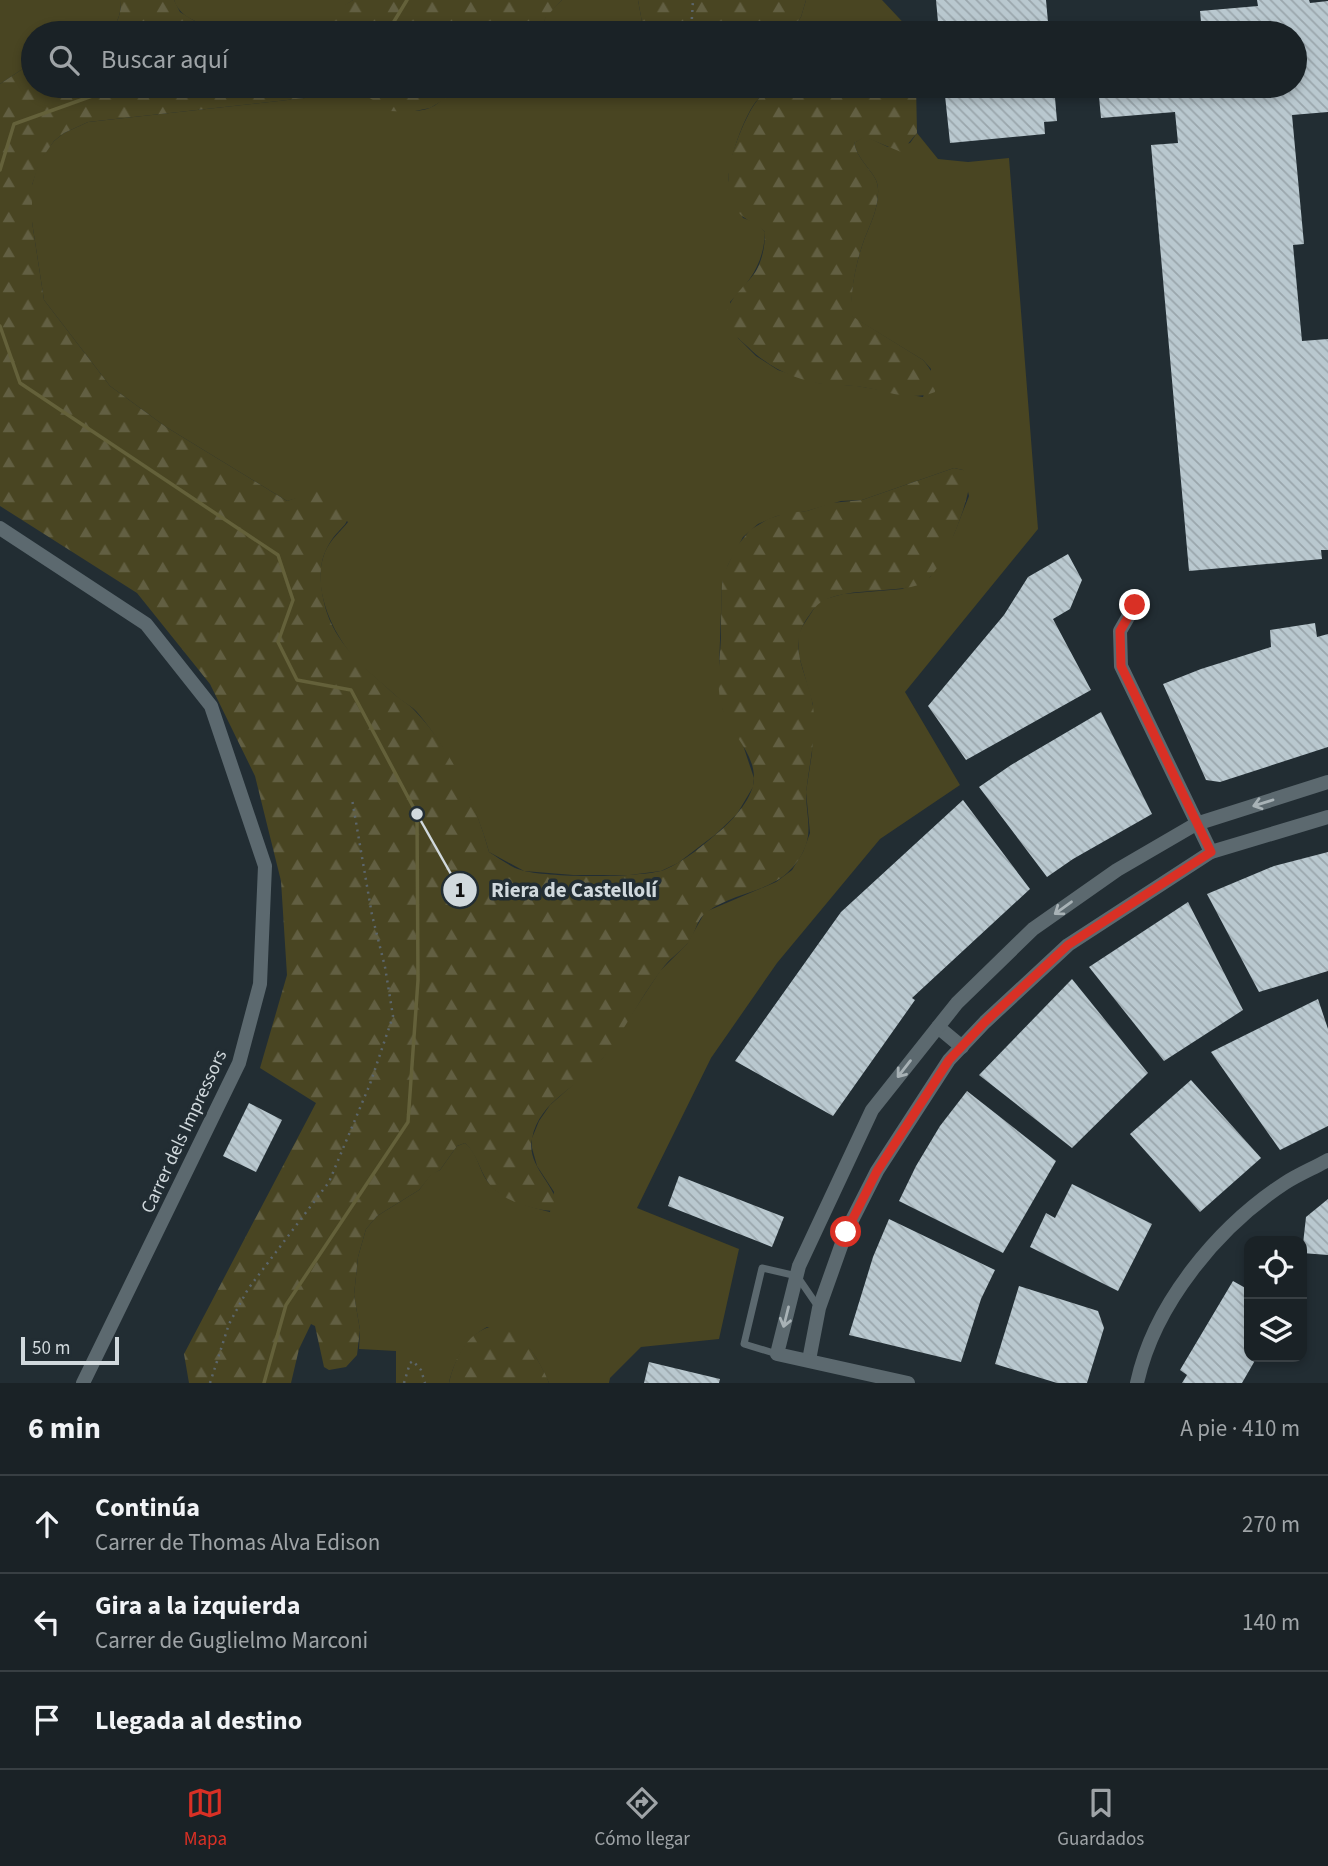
<!DOCTYPE html>
<html lang="es">
<meta charset="utf-8">
<style>
:root{--surface:#1a2226;--page:#232a2e;--text:#f1f3f6;--muted:#9fa4a7;--line:#383f43;--accent:#d93025}
body{margin:0;font-family:"Source Sans 3",sans-serif;background:var(--page);color:var(--text)}
.controls{position:absolute;right:21px;bottom:21px;display:grid;overflow:hidden;border-radius:14px;box-shadow:0 4px 10px #0003}
.controls button{width:63px;height:63px;display:grid;place-items:center;padding:0;border:0;border-bottom:2px solid var(--line);background:var(--surface);color:var(--text);font:35px sans-serif}
.scale{position:absolute;left:21px;bottom:18px;width:98px;box-sizing:border-box;padding-left:7px;border:4px solid #d1d9dd;border-top:0;font-size:19px;line-height:24px;white-space:nowrap;color:#d1d9dd;-webkit-text-stroke:5px #222d33;paint-order:stroke}
.stop{position:absolute;width:21px;height:21px;margin:-16px;border:5px solid #d93025;border-radius:50%;background:#fff}
.stop.end{background:#d93025;border-color:#fff;box-shadow:0 2px 7px #0008}
.list{margin:0;padding:0;list-style:none}
h2{display:flex;justify-content:space-between;align-items:center;height:91px;margin:0;padding:0 28px;font-size:30px}
h2 small{font-size:23px;font-weight:400;color:var(--muted)}
.list li{display:grid;grid-template-columns:46px 1fr auto;gap:21px;align-items:center;box-sizing:border-box;height:98px;padding:0 28px;border-top:2px solid var(--line)}
.list b{display:block;font-size:26px;white-space:nowrap}
.list p{margin:0;font-size:23px;white-space:nowrap;color:var(--muted)}
.list em{font-size:23px;font-style:normal;color:var(--muted)}
.icon{flex:none;width:38px;height:38px;fill:none;stroke:currentColor;stroke-width:2;stroke-linecap:round;stroke-linejoin:round}
.map{position:relative;flex:none;width:1328px;height:1383px;overflow:hidden}
.search{position:absolute;background:var(--surface);box-shadow:0 4px 10px #0003;left:21px;right:21px;top:21px;height:77px;display:flex;align-items:center;gap:18px;box-sizing:border-box;padding:0 24px;border-radius:38px;color:var(--muted);font-size:26px}
.sheet{height:385px;background:var(--surface)}
nav{display:flex;justify-content:space-around;align-items:center;box-sizing:border-box;height:98px;border-top:2px solid var(--line);background:var(--surface);font-size:19px;color:var(--muted)}
nav a{display:grid;justify-items:center;gap:4px}
nav .on{color:var(--accent)}
.map>svg:first-child{display:block}
.green{fill:#494522}
.forest{fill:url(#forest-firs)}
.lines{fill:none;stroke-linecap:round;stroke-linejoin:round}
.stream{stroke:#64613a;stroke-width:3.5}
.building{fill:url(#building-back-hatch)}
.path{stroke:#5c666b;stroke-width:2.5;stroke-dasharray:2 5;stroke-linecap:butt}
.service{stroke:#5c696f;stroke-width:7}
.minor{stroke:#5c696f;stroke-width:14}
.oneway{stroke:#a8b2b6}
.route{stroke:#d93025;stroke-width:9}
.labels{text-anchor:middle;stroke-width:7;stroke-linejoin:round;paint-order:stroke}
.street-label{font-size:19px;fill:#d1d9dd;stroke:#222d33}
.leader{fill:none;stroke:#d1d9dd;stroke-width:2.5}
.callout-dot{fill:#d1d9dd;stroke:#222d33;stroke-width:2.5}
.mark-label{font-size:21px;text-anchor:middle;font-weight:bold;fill:#111}
.callout-label{font-size:21px;text-anchor:middle;font-weight:bold;fill:#d1d9dd;stroke:#222d33;stroke-width:7;stroke-linejoin:round;paint-order:stroke}
</style>
<div class="map">
<svg width="1328" height="1383" viewBox="0 0 1328 1383">
<defs>
<pattern id="forest-firs" width="22" height="20" patternUnits="userSpaceOnUse" patternTransform="scale(1.75)"><rect width="22" height="20" fill="#494522"/><path d="M5 1l3.5 6h-7zM16 11l3.5 6h-7z" fill="#625f42"/></pattern>
<pattern id="building-back-hatch" width="6" height="6" patternUnits="userSpaceOnUse" patternTransform="scale(1.75)"><rect width="6" height="6" fill="#b9c8cf"/><path d="M-1 5l2 2M0 0l6 6M5-1l2 2" fill="none" stroke="#9aa6ac"/></pattern>
</defs>
<rect width="100%" height="100%" fill="#222d33"/>
<!-- green -->
<g class="green">
<path d="M 0,0 L 121,0 C 121,14 118,23 109,33 L 33,33 L 33,62 L 0,84 Z"/>
<path d="M 174,0 L 353,0 C 336,12 314,26 294,29 C 264,34 184,35 174,0 Z"/>
<polygon points="562,0 638,0 644,33 539,33 546,16"/>
<polygon points="806,0 882,0 913,33 790,33 801,17"/>
<path d="M 451,86 L 831,86 C 816,88 772,90 761,97 C 747,105 726,166 729,182 C 732,194 738,207 743,218 L 757,223 L 765,232 C 764,262 751,281 730,302 L 738,338 L 756,356 L 778,370 L 818,383 L 857,386 L 923,397 L 931,369 L 923,360 L 851,316 C 850,294 855,267 862,246 C 868,227 879,211 878,189 C 878,173 859,164 854,143 L 865,136 L 888,147 L 910,143 L 917,133 L 938,159 L 968,162 L 1009,158 L 1038,529 L 905,692 L 960,785 L 880,839 L 777,963 L 711,1058 L 637,1208 L 739,1249 L 719,1339 L 641,1347 L 610,1378 L 609,1383 L 549,1383 C 533,1348 525,1336 487,1327 C 466,1338 454,1361 449,1383 L 396,1383 L 396,1351 L 359,1349 L 360,1330 L 354,1295 L 358,1257 L 366,1229 L 377,1216 L 419,1190 L 431,1174 L 440,1170 L 457,1146 L 465,1143 C 476,1152 478,1164 484,1176 C 496,1198 526,1206 550,1212 L 554,1192 L 537,1166 L 532,1148 L 532,1138 L 539,1121 L 550,1105 L 602,1059 L 660,971 L 687,944 L 705,912 L 776,882 L 792,870 L 803,852 L 810,833 L 806,792 L 812,753 L 813,705 L 799,656 L 798,636 L 802,627 L 817,604 L 825,599 L 843,594 L 902,589 L 930,577 L 954,534 L 969,496 L 963,470 L 954,468 L 862,500 L 841,501 L 807,511 L 777,516 L 758,524 L 743,537 L 728,565 L 722,584 L 719,669 L 723,710 L 742,742 L 754,778 L 753,787 L 737,814 L 716,834 L 678,863 L 661,871 L 630,875 L 573,875 L 524,871 L 489,852 C 477,807 447,746 416,711 C 410,705 401,701 395,695 C 383,684 370,674 359,663 C 334,637 310,588 325,552 C 330,540 340,532 348,522 L 312,494 L 287,501 L 166,427 L 110,386 L 44,300 L 32,222 L 32,185 L 39,161 L 54,141 L 64,133 L 88,122 L 305,98 L 354,88 C 384,108 432,128 451,86 Z"/>
</g>
<!-- forest -->
<g class="forest">
<path d="M 121,0 L 174,0 L 180,12 L 201,25 L 251,30 L 294,29 L 317,21 L 353,0 L 562,0 L 546,17 L 539,33 L 109,33 C 118,23 121,14 121,0 Z"/>
<polygon points="638,0 806,0 801,17 790,33 644,33"/>
<path d="M 33,62 L 33,86 L 451,86 L 445,99 L 430,108 L 410,112 L 390,111 L 354,88 L 305,98 L 88,122 L 64,133 L 54,141 L 40,161 L 32,185 L 32,222 L 44,300 L 110,386 L 166,427 L 287,501 L 324,488 L 346,489 C 355,533 341,519 326,550 C 317,568 321,594 327,613 C 339,648 368,670 394,694 C 401,700 409,704 415,711 C 450,747 476,804 489,852 C 499,858 510,867 521,870 C 546,878 640,878 664,870 C 684,862 704,844 720,831 C 734,819 754,797 754,778 C 754,752 731,734 723,711 C 715,688 720,661 721,637 C 721,620 721,602 722,584 L 724,573 L 737,546 L 750,530 L 768,519 L 786,513 L 807,511 L 831,503 L 862,500 L 954,468 L 963,470 L 970,476 C 971,498 946,561 930,577 C 925,583 919,585 911,587 C 886,592 844,589 823,601 C 815,605 811,613 806,620 C 787,650 809,676 813,706 C 817,732 810,760 807,785 C 803,808 815,829 803,852 C 781,895 741,887 707,912 C 696,919 696,933 688,943 C 680,952 669,959 662,969 C 641,997 625,1029 604,1057 C 582,1086 539,1099 532,1139 C 526,1166 557,1185 559,1211 C 537,1212 500,1201 488,1182 C 479,1169 477,1154 465,1143 L 457,1146 L 440,1170 L 431,1175 L 419,1190 L 377,1216 L 366,1229 L 358,1257 L 354,1295 L 360,1330 L 357,1355 L 346,1367 L 329,1370 L 324,1367 L 315,1326 L 311,1324 L 299,1349 L 291,1383 L 189,1383 L 184,1354 L 316,1103 L 260,1068 L 287,975 L 281,881 L 255,776 L 210,684 L 137,593 L 0,506 L 0,84 Z"/>
<path d="M 831,86 L 916,86 L 917,133 L 901,152 L 865,137 L 854,143 C 859,164 878,173 878,189 C 879,211 868,227 862,246 C 855,267 850,295 852,316 L 923,360 C 932,371 936,377 935,392 C 909,402 888,391 862,387 C 851,385 840,386 830,385 C 799,382 770,369 748,347 C 739,339 729,331 727,317 C 725,300 749,284 757,269 C 763,257 765,245 765,232 C 755,221 740,220 734,205 C 729,194 728,180 729,168 C 731,153 750,103 762,96 C 774,89 815,88 831,86 Z"/>
<path d="M 496,1326 C 522,1329 540,1361 549,1383 L 449,1383 C 454,1359 469,1328 496,1326 Z"/>
</g>
<g class="lines">
<!-- stream -->
<g class="stream">
<polyline points="387,33 407,0"/>
<polyline points="0,170 14,124 106,91 158,86"/>
<polyline points="0,326 20,383 278,555 293,600 278,642 297,680 351,690 417,814 418,980 408,1122 286,1305 264,1383"/>
</g>
</g>
<!-- building -->
<g class="building">
<polygon points="936,0 1046,0 1049,33 939,33"/>
<polygon points="1257,0 1309,0 1310,3 1328,1 1328,112 1292,115 1304,244 1293,245 1302,341 1328,339 1328,550 1321,550 1322,559 1189,571 1151,145 1178,143 1175,112 1101,118 1098,86 1295,86 1295,33 1202,33 1200,11 1258,6"/>
<polygon points="944,86 1054,86 1057,121 1044,122 1045,134 950,143"/>
<polygon points="1068,554 1082,580 1070,609 1053,619 1091,690 966,760 928,706 1004,615 1028,577"/>
<polygon points="1315,623 1317,637 1328,634 1328,747 1220,782 1206,780 1163,684 1201,669 1271,647 1270,630"/>
<polygon points="1101,712 1152,814 1073,859 1047,877 979,787 1011,765"/>
<polygon points="963,800 1030,889 912,998 915,1000 833,1116 735,1061 841,912"/>
<polygon points="1328,852 1328,971 1259,992 1207,894 1274,866"/>
<polygon points="1188,902 1243,1010 1164,1061 1089,967"/>
<polygon points="1072,979 1148,1073 1072,1148 979,1075"/>
<polygon points="1318,999 1328,1029 1328,1126 1280,1150 1211,1052"/>
<polygon points="1191,1080 1261,1158 1200,1212 1130,1134"/>
<polygon points="967,1091 1056,1161 1003,1253 899,1201 916,1166 940,1126"/>
<polygon points="249,1103 282,1120 256,1172 223,1156"/>
<polygon points="679,1176 784,1217 772,1247 668,1206"/>
<polygon points="1072,1184 1152,1224 1118,1291 1030,1247 1046,1213 1055,1218"/>
<polygon points="1328,1199 1328,1255 1302,1253 1306,1217"/>
<polygon points="889,1219 995,1270 981,1299 961,1362 849,1335 873,1257"/>
<polygon points="1233,1281 1249,1290 1249,1357 1257,1357 1242,1383 1182,1383 1187,1375 1180,1370"/>
<polygon points="1019,1286 1098,1311 1104,1328 1087,1383 1057,1383 995,1364"/>
<polygon points="649,1362 720,1379 719,1383 644,1383"/>
</g>
<g class="lines">
<!-- path -->
<g class="path">
<polyline points="691,33 693,0"/>
<polyline points="210,1383 229,1324 248,1289 329,1182 370,1084 393,1016 385,967 372,915 352,799"/>
<polyline points="404,1383 410,1363 413,1361 421,1370 425,1383"/>
</g>
<!-- service -->
<polyline class="service" points="777,1354 744,1344 762,1268 797,1276 819,1308"/>
<!-- minor -->
<g class="minor">
<polyline points="0,528 146,624 211,706 265,866 260,984 239,1063 83,1383"/>
<polyline points="1135,605 1120,631 1121,666 1211,852"/>
<polyline points="938,1027 962,1047"/>
<polyline points="809,1360 819,1308 846,1232 877,1171 949,1060 985,1022 1068,945 1211,852 1328,817"/>
<polyline points="908,1383 777,1354 799,1266 872,1110 957,1003 1033,929 1117,870 1196,824 1328,782"/>
<path d="M 1137,1383 C 1154,1304 1218,1227 1285,1183 C 1299,1174 1314,1168 1328,1160"/>
</g>
</g>
<!-- one-way arrows -->
<defs><path id="oneway-shaft" d="M-6 0H5M1.5-3L5.5 0L1.5 3" fill="none" stroke-width="1.6" stroke-linecap="round" stroke-linejoin="round" transform="scale(1.75)"/></defs>
<g class="oneway">
<use href="#oneway-shaft" transform="translate(1263 803) rotate(163)"/>
<use href="#oneway-shaft" transform="translate(1063 908) rotate(144)"/>
<use href="#oneway-shaft" transform="translate(904 1069) rotate(128)"/>
<use href="#oneway-shaft" transform="translate(786 1317) rotate(104)"/>
</g>
<g class="lines">
<!-- route -->
<polyline class="route" points="846,1232 877,1171 949,1060 985,1022 1068,945 1211,852 1121,666 1120,631 1135,605"/>
</g>
<g class="labels">
<!-- street labels -->
<g class="street-label">
<text transform="translate(183 1131) rotate(-65)" y="7">Carrer dels Impressors</text>
</g>
</g>
<!-- callouts -->
<path class="leader" d="M417 814L460 890"/>
<g class="callout-dot">
<circle cx="417" cy="814" r="7"/>
<circle cx="460" cy="890" r="18"/>
</g>
<g class="mark-label">
<text x="460" y="897">1</text>
</g>
<g class="callout-label">
<text x="574" y="897">Riera de Castellolí</text>
</g>
</svg>
<div class="controls">
<button><svg class="icon" aria-label="locate" viewBox="0 0 24 24"><circle cx="12" cy="12" r="6"/><path d="M12 2v4M12 18v4M2 12h4M18 12h4"/></svg></button>
<button><svg class="icon" aria-label="layers" viewBox="0 0 24 24"><path d="M12 4l9 5-9 5-9-5zM3 14l9 5 9-5"/></svg></button>
</div>
<div class="scale">50 m</div>
<div class="stop" style="left:846px;top:1232px"></div>
<div class="stop end" style="left:1135px;top:605px"></div>
<div class="search"><svg class="icon" aria-label="search" viewBox="0 0 24 24"><circle cx="10" cy="10" r="6"/><path d="M15 15l6 6"/></svg>Buscar aquí</div>
</div>
<section class="sheet">
<h2>6 min<small>A pie · 410 m</small></h2>
<ul class="list">
<li><svg class="icon" aria-label="ahead" viewBox="0 0 24 24"><path d="M12 20V5M6 11l6-6 6 6"/></svg><div><b>Continúa</b><p>Carrer de Thomas Alva Edison</p></div><em>270 m</em></li>
<li><svg class="icon" aria-label="left" viewBox="0 0 24 24"><path d="M17 20v-9H6M10 6l-5 5 5 5"/></svg><div><b>Gira a la izquierda</b><p>Carrer de Guglielmo Marconi</p></div><em>140 m</em></li>
<li><svg class="icon" aria-label="arrive" viewBox="0 0 24 24"><path d="M6 21V4h12l-3 4 3 4H6"/></svg><div><b>Llegada al destino</b></div></li>
</ul>
</section>
<nav>
<a class="on"><svg class="icon" aria-label="map" viewBox="0 0 24 24"><path d="M3 6l6-2 6 2 6-2v14l-6 2-6-2-6 2zM9 4v14M15 6v14"/></svg>Mapa</a>
<a><svg class="icon" aria-label="directions" viewBox="0 0 24 24"><path d="M12 3l9 9-9 9-9-9zM9 14v-3h6M13 9l2 2-2 2"/></svg>Cómo llegar</a>
<a><svg class="icon" aria-label="saved" viewBox="0 0 24 24"><path d="M7 4h10v16l-5-4-5 4z"/></svg>Guardados</a>
</nav>
